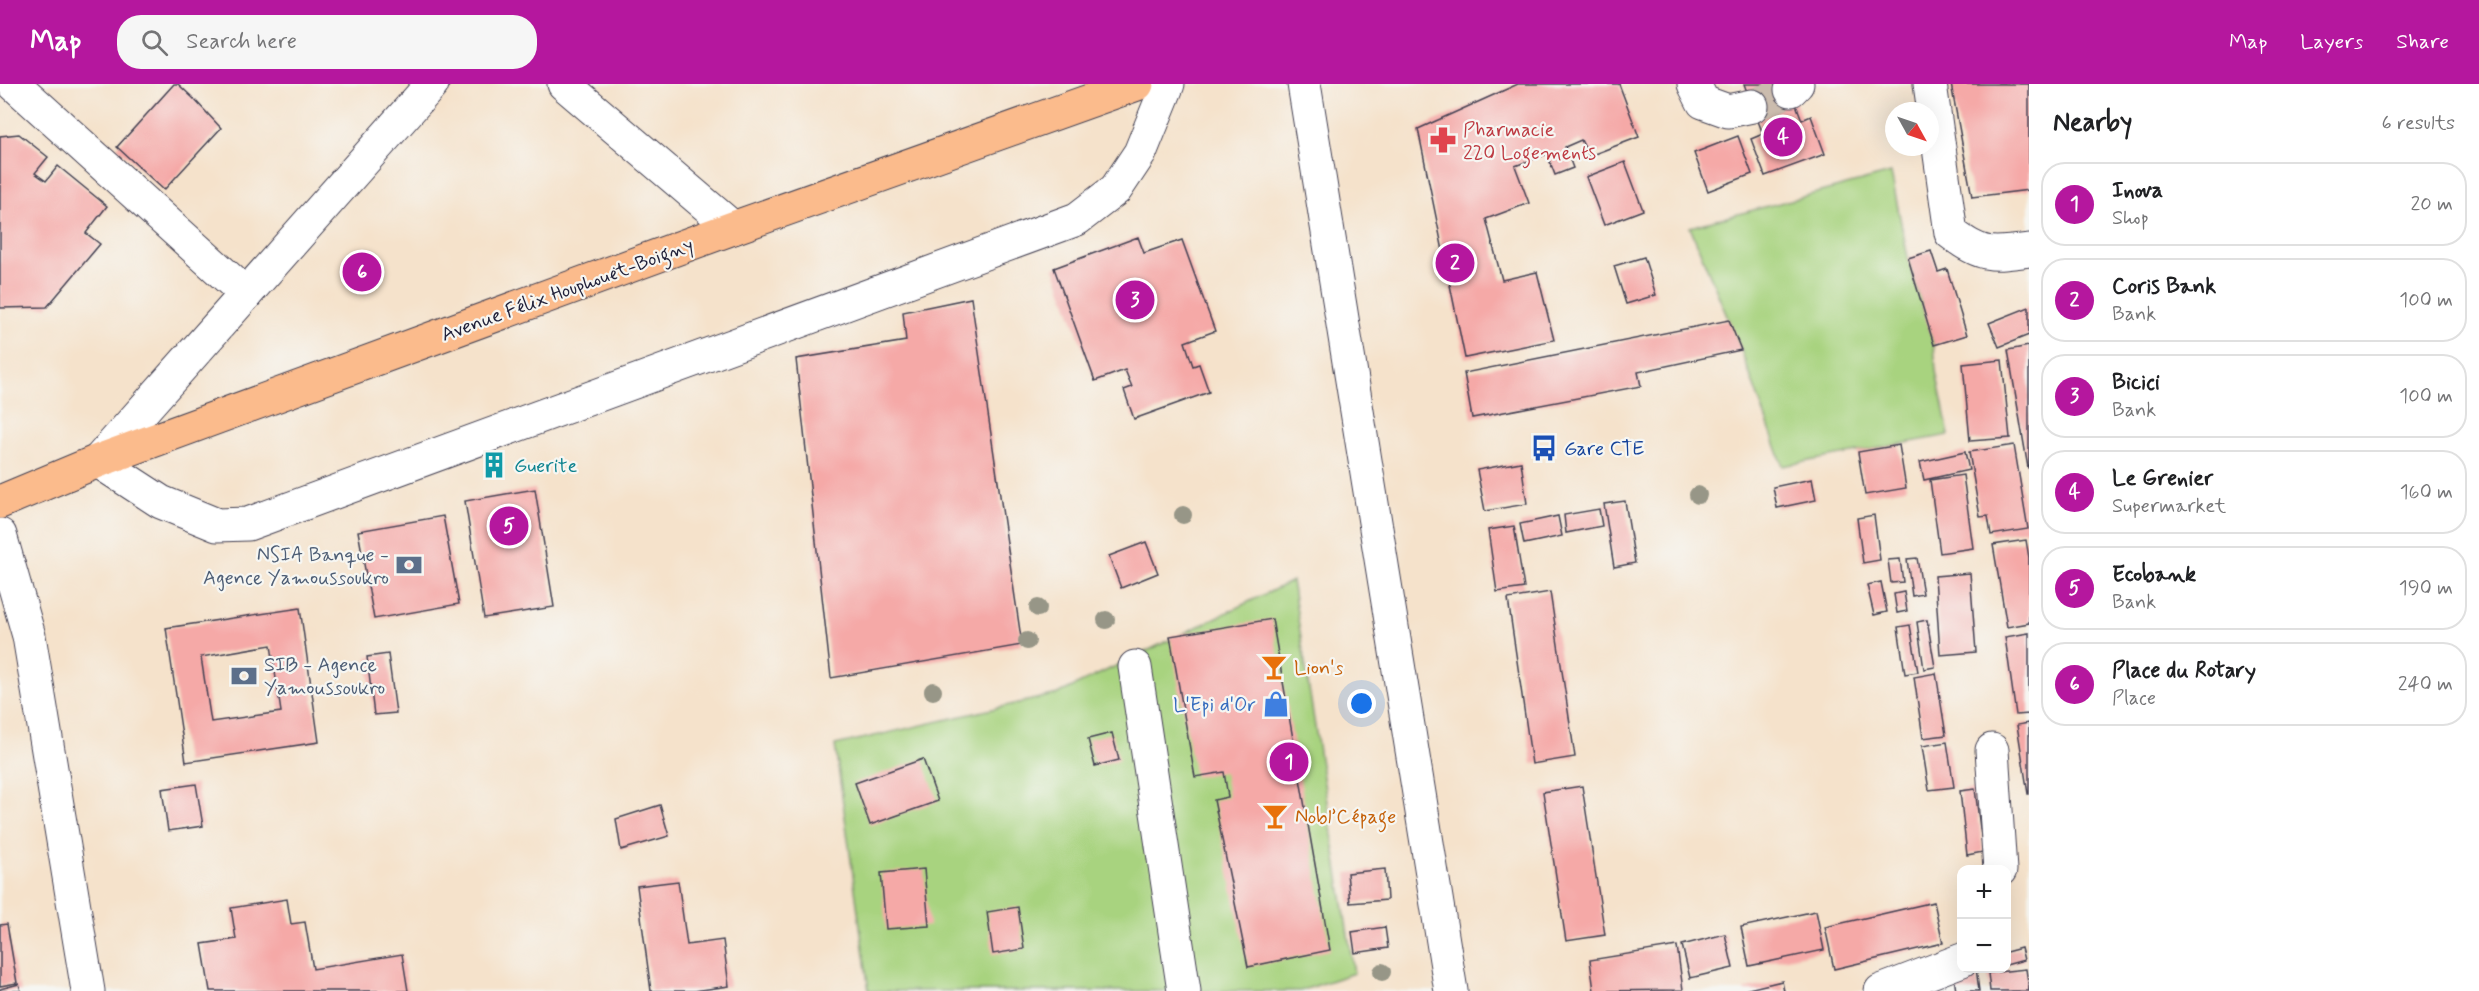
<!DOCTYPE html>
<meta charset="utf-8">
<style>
:root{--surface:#fff;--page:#f6f6f6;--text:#202124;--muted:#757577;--line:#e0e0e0;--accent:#b5179e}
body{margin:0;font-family:Mynerve,sans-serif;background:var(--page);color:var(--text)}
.controls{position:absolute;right:18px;bottom:18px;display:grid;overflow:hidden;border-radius:12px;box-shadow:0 6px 24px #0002}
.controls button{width:54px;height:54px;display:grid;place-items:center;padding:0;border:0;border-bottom:2px solid var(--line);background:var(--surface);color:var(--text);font:30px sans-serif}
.compass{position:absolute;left:1885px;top:18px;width:54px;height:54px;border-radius:50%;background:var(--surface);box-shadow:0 6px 24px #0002;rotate:130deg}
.you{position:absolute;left:1362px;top:620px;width:21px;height:21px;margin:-15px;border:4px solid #fff;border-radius:50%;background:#1a73e8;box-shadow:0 0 0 9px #1a73e833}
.badge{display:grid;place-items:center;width:39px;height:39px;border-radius:50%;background:var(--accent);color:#fff;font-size:20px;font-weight:700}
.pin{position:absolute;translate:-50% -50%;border:3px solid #fff;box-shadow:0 2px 6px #0006}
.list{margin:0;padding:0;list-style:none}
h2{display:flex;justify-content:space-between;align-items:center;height:78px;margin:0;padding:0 24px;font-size:26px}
h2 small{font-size:20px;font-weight:400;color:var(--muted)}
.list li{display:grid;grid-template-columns:39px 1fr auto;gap:18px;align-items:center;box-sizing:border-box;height:84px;margin:0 12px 12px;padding:0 12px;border:2px solid var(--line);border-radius:24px}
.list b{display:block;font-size:22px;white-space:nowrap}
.list p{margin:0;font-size:20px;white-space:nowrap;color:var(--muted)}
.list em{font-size:20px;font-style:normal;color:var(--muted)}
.icon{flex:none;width:33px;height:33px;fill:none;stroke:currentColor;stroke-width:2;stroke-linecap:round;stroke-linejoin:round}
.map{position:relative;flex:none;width:2029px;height:907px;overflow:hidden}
header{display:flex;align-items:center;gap:36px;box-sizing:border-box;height:84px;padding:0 30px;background:var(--accent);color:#fff}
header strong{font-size:28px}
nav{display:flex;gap:33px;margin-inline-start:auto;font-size:21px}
.search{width:420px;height:54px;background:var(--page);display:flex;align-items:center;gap:15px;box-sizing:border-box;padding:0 21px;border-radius:24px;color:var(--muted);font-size:22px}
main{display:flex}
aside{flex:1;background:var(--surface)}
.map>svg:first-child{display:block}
.green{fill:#a8d37f;stroke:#657a5d;stroke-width:1.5}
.building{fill:#f5a9a7;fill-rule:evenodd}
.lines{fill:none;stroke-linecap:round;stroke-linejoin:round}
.minor-tunnel{stroke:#cbbcae;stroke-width:33;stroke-dasharray:33 16;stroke-linecap:butt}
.minor-casing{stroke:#423f51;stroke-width:35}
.highway-casing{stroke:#423f51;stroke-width:35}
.minor{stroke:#fff;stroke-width:33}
.highway{stroke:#fbbb8c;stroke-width:33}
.tree{fill:#979687}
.labels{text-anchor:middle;stroke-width:4.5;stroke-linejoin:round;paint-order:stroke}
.health-label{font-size:20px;fill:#be3a42;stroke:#f6f6f2;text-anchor:start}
.street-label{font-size:20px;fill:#22223b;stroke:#f6f6f2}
.transit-label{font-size:20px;fill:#164399;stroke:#f6f6f2;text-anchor:start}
.culture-label{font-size:20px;fill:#0d838f;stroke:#f6f6f2;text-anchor:start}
.service-label{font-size:20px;fill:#4e5e75;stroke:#f6f6f2;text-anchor:end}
.food-label{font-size:20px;fill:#c56008;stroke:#f6f6f2;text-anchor:start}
.shop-label{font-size:20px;fill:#366cbe;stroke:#f6f6f2;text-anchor:end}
</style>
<header>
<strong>Map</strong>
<div class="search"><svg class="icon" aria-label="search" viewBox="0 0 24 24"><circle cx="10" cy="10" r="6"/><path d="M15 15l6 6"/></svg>Search here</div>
<nav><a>Map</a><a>Layers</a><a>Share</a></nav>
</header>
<main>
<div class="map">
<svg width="2029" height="907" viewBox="0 0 2029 907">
<rect width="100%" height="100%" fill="#f6f6f2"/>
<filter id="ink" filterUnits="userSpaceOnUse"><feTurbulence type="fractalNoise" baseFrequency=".0167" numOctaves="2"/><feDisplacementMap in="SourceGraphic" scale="12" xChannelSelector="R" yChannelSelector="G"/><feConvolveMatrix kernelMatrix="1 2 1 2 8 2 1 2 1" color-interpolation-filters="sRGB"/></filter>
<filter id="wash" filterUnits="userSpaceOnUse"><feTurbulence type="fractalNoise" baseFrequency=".008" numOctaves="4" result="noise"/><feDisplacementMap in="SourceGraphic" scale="24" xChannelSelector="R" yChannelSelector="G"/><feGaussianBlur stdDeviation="1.35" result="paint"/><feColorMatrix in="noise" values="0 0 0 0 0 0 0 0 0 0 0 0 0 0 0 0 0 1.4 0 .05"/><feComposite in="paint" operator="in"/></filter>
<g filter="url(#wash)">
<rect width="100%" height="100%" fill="#f5e2cb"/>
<!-- green -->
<g class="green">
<polygon points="1891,89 1908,174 1934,261 1936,287 1949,351 1783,382 1741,266 1690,143"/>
<polygon points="1292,497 1354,889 1300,907 869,907 835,661 1058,610"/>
</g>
<g id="blocks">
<!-- building -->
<g class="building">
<polygon points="174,0 178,0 193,14 221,44 164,106 117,63"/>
<polygon points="1518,0 1619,0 1639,53 1589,72 1581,56 1565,63 1573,84 1555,91 1547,70 1515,82 1529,119 1486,135 1502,196 1537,188 1554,256 1465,274 1418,45"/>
<polygon points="1744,0 1788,0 1802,36 1811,32 1825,70 1765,92 1751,55 1763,50"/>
<polygon points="1951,0 2029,0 2029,106 1972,113"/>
<polygon points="19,50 48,73 35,89 46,97 58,82 107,122 86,149 100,160 47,223 0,224 0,52"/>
<polygon points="1738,52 1752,90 1708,107 1694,69"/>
<polygon points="1625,78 1643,126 1604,141 1586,93"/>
<polygon points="1138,153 1144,169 1182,156 1215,247 1185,258 1193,282 1199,280 1209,308 1134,335 1124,306 1132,303 1125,286 1095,297 1054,184"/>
<polygon points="1931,167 1938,188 1947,185 1967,251 1934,261 1908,174"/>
<polygon points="1644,173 1656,211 1626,220 1614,182"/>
<polygon points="971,214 1022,561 831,594 796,275 906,257 903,228"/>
<polygon points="2029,223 2029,251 1999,263 1989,239"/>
<polygon points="1729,236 1741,266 1638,288 1641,302 1472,334 1464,289"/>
<polygon points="2029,262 2029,384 2028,384 2008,266"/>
<polygon points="2002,276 2010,354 1970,357 1963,280"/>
<polygon points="1899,361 1906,404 1865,411 1858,368"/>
<polygon points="2014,361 2028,445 1991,451 1988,432 1980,433 1969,368"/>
<polygon points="1965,368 1969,386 1924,396 1920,378"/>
<polygon points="499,373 502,385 489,388 486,376"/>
<polygon points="1521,378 1527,420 1485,427 1477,386"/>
<polygon points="1963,391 1973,464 1940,469 1930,396"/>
<polygon points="1812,395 1816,416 1777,424 1773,403"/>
<polygon points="535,405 554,523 484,534 465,417"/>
<polygon points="1625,417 1635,479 1614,483 1604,420"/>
<polygon points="1599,425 1602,442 1566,449 1564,431"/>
<polygon points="1874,431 1880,476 1863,479 1857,434"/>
<polygon points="443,432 459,520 374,535 358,447"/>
<polygon points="1558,432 1562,452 1524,460 1520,440"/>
<polygon points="1514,442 1524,504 1497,508 1488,446"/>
<polygon points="2026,456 2029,474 2029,539 2007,543 1993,461"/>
<polygon points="1146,458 1158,489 1121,504 1109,472"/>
<polygon points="1917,474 1923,510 1912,512 1907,475"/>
<polygon points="1900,475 1903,498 1891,499 1888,476"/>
<polygon points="1970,489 1976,568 1940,571 1935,492"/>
<polygon points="1881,498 1887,528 1874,531 1867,501"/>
<polygon points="1550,508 1575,673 1532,680 1508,515"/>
<polygon points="1904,508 1907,527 1897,529 1894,510"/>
<path d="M 300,524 L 319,658 L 186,678 L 166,544 ZM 271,561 L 281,628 L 211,638 L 201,573 Z"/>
<polygon points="1272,535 1330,866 1248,883 1214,716 1228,713 1224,688 1195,693 1170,552"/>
<polygon points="1927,536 1935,583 1924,585 1917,538"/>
<polygon points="1910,541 1918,588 1905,590 1898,543"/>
<polygon points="2029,549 2029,630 2016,631 2005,553"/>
<polygon points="388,570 396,629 374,631 367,573"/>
<polygon points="1936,589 1946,651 1923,654 1914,593"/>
<polygon points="2029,639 2029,710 2028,710 2017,641"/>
<polygon points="1112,649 1119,676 1095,682 1088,655"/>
<polygon points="1947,658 1954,703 1929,706 1922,662"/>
<polygon points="923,675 938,717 870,741 855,699"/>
<polygon points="196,700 203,742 168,747 162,705"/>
<polygon points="1582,702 1605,851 1566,857 1543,708"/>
<polygon points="1975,705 1983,768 1967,771 1960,707"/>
<polygon points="660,721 669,752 621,766 616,735"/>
<polygon points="924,785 929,842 886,845 881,789"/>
<polygon points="1385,785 1387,816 1350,819 1347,789"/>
<polygon points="678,797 687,861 723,856 729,902 694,907 651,907 637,802"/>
<polygon points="287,815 291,840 305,838 313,885 402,870 408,907 210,907 202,860 236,855 231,824"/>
<polygon points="1934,818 1943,859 1834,885 1825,843"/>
<polygon points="1018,823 1024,865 993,870 987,828"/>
<polygon points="1816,827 1824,866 1749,882 1741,843"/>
<polygon points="7,840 17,899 0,902 0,841"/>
<polygon points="1385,843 1388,864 1355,869 1352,848"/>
<polygon points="1725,850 1733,884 1690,894 1682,861"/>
<polygon points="1677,862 1683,906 1594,907 1590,876"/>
<polygon points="2021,864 2024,876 2006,881 2006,868"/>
<polygon points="1976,884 1979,907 1956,907 1953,887"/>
<polygon points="2026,885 2029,907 1990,907 1988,889"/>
<polygon points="1782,897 1784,907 1744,907 1744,906"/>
<polygon points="19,900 21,907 0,907 0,905"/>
</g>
</g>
</g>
<g filter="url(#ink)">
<use href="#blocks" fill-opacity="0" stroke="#423f51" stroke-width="1.5"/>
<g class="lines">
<!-- minor-tunnel -->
<polyline class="minor-tunnel" points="1752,22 1791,6"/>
<!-- minor casing -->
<g class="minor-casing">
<g id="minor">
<polyline points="14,0 246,210"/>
<polyline points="432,0 98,377 161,418 217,441 248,440 1077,135 1116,105 1140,69 1168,0"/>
<polyline points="564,0 733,144"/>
<polyline points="1304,0 1451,907"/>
<polyline points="1694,0 1703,18 1728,27 1752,22"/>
<path d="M 1930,0 L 1951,149 C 1982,173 1992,171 2029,166"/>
<polyline points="1791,6 1797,0"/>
<polyline points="0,451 29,552 88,907"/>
<polyline points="1135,583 1184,907"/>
<polyline points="1992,666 2000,786"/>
<polyline points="1881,907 1962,876"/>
</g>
</g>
<!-- highway casing -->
<g class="highway-casing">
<polyline id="highway" points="0,418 98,377 733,144 1137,0"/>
</g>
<!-- minor -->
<use href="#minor" class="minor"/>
<!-- highway -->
<use href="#highway" class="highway"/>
</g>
<!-- trees -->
<g class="tree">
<circle cx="1698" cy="411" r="9"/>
<circle cx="1183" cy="431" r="9"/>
<circle cx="1038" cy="524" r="9"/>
<circle cx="1106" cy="536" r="9"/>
<circle cx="1027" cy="557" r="9"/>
<circle cx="933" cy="607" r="9"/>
<circle cx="1382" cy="888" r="9"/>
</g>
</g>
<!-- icons -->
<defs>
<g id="pharmacy-bare" transform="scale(2.07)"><path d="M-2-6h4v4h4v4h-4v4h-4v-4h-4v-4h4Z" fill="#e0444e" stroke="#f6f6f2" stroke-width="2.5" paint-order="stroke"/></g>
<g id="bus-bare" transform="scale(2.07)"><path d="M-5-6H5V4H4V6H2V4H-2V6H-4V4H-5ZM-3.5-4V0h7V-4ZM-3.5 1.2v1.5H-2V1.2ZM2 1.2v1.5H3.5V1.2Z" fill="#1a4fb4" stroke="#f6f6f2" stroke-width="2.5" paint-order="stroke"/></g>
<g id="building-bare" transform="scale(2.07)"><path d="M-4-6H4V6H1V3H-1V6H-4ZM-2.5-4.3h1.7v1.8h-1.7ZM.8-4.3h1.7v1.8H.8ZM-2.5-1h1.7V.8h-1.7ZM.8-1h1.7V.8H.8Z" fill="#0f9aa8" stroke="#f6f6f2" stroke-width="2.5" paint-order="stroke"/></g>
<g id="bank-bare" transform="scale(2.07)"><path d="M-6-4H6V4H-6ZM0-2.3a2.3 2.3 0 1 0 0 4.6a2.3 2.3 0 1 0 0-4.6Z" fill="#5c6f8a" stroke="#f6f6f2" stroke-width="2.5" paint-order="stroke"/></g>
<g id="bar-bare" transform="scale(2.07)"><path d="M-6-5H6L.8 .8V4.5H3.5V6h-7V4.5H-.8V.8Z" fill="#e8710a" stroke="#f6f6f2" stroke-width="2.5" paint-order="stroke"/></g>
<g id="shop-bare" transform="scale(2.07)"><path d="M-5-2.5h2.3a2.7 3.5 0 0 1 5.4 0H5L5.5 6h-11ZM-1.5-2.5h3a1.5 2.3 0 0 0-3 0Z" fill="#3f7fe0" stroke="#f6f6f2" stroke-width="2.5" paint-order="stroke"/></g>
</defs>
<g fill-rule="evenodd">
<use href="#pharmacy-bare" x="1443" y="56"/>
<use href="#bus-bare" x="1544" y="364"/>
<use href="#building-bare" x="494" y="381"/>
<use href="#bank-bare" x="409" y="481"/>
<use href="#bar-bare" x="1274" y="583"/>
<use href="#bank-bare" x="244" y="592"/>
<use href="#shop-bare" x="1276" y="620"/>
<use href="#bar-bare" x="1275" y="732"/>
</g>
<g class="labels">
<!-- health labels -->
<g class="health-label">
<text x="1463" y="52">Pharmacie<tspan x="1463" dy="23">220 Logements</tspan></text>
</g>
<!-- street labels -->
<g class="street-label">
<text transform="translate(567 205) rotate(-20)" y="7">Avenue Félix Houphouët-Boigny</text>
</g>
<!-- transit labels -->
<g class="transit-label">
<text x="1564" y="371">Gare CTE</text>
</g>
<!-- culture labels -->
<g class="culture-label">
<text x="514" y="388">Guerite</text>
</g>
<!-- service labels -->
<g class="service-label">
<text x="389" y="477">NSIA Banque -<tspan x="389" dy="23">Agence Yamoussoukro</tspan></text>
<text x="264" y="587" text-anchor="start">SIB - Agence<tspan x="264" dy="23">Yamoussoukro</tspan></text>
</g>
<!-- food labels -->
<g class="food-label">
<text x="1294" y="590">Lion's</text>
<text x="1295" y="739">Nobl’Cépage</text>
</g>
<!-- shop labels -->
<g class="shop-label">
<text x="1256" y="627">L'Epi d'Or</text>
</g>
</g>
</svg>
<div class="controls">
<button>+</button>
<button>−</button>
</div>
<svg class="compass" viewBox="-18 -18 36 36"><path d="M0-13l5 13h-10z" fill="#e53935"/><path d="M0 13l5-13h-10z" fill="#757577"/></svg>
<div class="you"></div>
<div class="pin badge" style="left:1289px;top:678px">1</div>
<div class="pin badge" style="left:1455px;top:179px">2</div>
<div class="pin badge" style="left:1135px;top:216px">3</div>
<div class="pin badge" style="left:1783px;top:53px">4</div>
<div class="pin badge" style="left:509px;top:442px">5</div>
<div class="pin badge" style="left:362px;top:188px">6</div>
</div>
<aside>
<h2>Nearby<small>6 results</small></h2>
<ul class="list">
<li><span class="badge">1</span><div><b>Inova</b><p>Shop</p></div><em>20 m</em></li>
<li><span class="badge">2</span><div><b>Coris Bank</b><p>Bank</p></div><em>100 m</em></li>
<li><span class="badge">3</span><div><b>Bicici</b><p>Bank</p></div><em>100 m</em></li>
<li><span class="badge">4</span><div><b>Le Grenier</b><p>Supermarket</p></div><em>160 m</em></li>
<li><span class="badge">5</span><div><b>Ecobank</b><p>Bank</p></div><em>190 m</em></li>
<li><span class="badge">6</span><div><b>Place du Rotary</b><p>Place</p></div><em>240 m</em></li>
</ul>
</aside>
</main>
